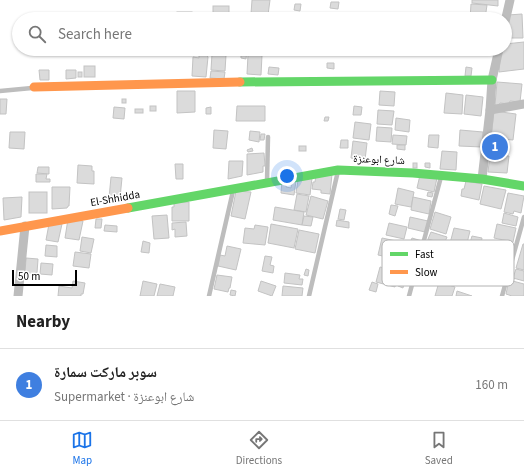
<!DOCTYPE html>
<meta charset="utf-8">
<style>
:root{--surface:#fff;--page:#f6f6f6;--text:#222;--muted:#767676;--line:#e0e0e0;--accent:#1a73e8}
body{margin:0;font-family:"Source Sans 3","Noto Naskh Arabic",sans-serif;background:var(--page);color:var(--text)}
.scale{position:absolute;left:12px;bottom:10px;width:65px;box-sizing:border-box;padding-left:4px;border:2px solid #000;border-top:0;font-size:11px;line-height:14px;white-space:nowrap;color:#000;-webkit-text-stroke:3px #fff;paint-order:stroke}
.you{position:absolute;left:287px;top:176px;width:14px;height:14px;margin:-10px;border:3px solid #fff;border-radius:50%;background:#1a73e8;box-shadow:0 0 0 6px #1a73e833}
.badge{display:grid;place-items:center;width:26px;height:26px;border-radius:50%;background:var(--accent);color:#fff;font-size:13px;font-weight:700}
.pin{position:absolute;translate:-50% -50%;border:2px solid #fff;box-shadow:0 1px 4px #0006}
.list{margin:0;padding:0;list-style:none}
h2{display:flex;justify-content:space-between;align-items:center;height:52px;margin:0;padding:0 16px;font-size:17px}
h2 small{font-size:13px;font-weight:400;color:var(--muted)}
.list li{display:grid;grid-template-columns:26px 1fr auto;gap:12px;align-items:center;box-sizing:border-box;height:72px;padding:0 16px;border-top:1px solid var(--line)}
.list b{display:block;font-size:15px;white-space:nowrap}
.list p{margin:0;font-size:13px;white-space:nowrap;color:var(--muted)}
.list em{font-size:13px;font-style:normal;color:var(--muted)}
.icon{flex:none;width:22px;height:22px;fill:none;stroke:currentColor;stroke-width:2;stroke-linecap:round;stroke-linejoin:round}
.map{position:relative;flex:none;width:524px;height:296px;overflow:hidden}
.search{position:absolute;background:var(--surface);box-shadow:0 1px 3px #0004;left:12px;right:12px;top:12px;height:44px;display:flex;align-items:center;gap:10px;box-sizing:border-box;padding:0 14px;border-radius:22px;color:var(--muted);font-size:15px}
.sheet{height:124px;background:var(--surface)}
nav{display:flex;justify-content:space-around;align-items:center;box-sizing:border-box;height:56px;border-top:1px solid var(--line);background:var(--surface);font-size:11px;color:var(--muted)}
nav a{display:grid;justify-items:center;gap:2px}
nav .on{color:var(--accent)}
.map>svg:first-child{display:block}
.building{fill:#dbdbdb;stroke:#c3c3c3}
.lines{fill:none;stroke-linecap:round;stroke-linejoin:round}
.lane{stroke:#bdbdbd;stroke-width:4.5}
.street{stroke:#bdbdbd;stroke-width:9}
.fast{stroke:#63d668;stroke-width:9}
.slow{stroke:#ff974d;stroke-width:9}
.labels{text-anchor:middle;stroke-width:3;stroke-linejoin:round;paint-order:stroke}
.street-label{font-size:11px;fill:#000;stroke:#fff}
.key{fill:#fff;stroke:#b2b2b2;stroke-width:1}
.key-label{font-size:11px;fill:#000}
</style>
<div class="map">
<svg width="524" height="296" viewBox="0 0 524 296">
<rect width="100%" height="100%" fill="#fff"/>
<!-- building -->
<g class="building">
<polygon points="252,0 270,0 268,15 251,14"/>
<polygon points="472,0 498,0 498,6 472,3"/>
<polygon points="331,2 339,2 338,9 330,8"/>
<polygon points="295,4 301,4 300,11 294,10"/>
<polygon points="471,4 487,5 485,19 470,19"/>
<rect x="213" y="6" width="16" height="7"/>
<rect x="177" y="12" width="15" height="7"/>
<polygon points="213,14 225,14 224,19 213,19"/>
<polygon points="251,14 260,15 260,19 251,19"/>
<polygon points="522,14 523,38 509,38 508,15"/>
<polygon points="290,15 295,15 295,19 289,19"/>
<polygon points="524,42 524,69 499,72 501,49 505,49 505,44"/>
<rect x="38" y="49" width="13" height="5"/>
<rect x="92" y="49" width="4" height="5"/>
<polygon points="200,49 210,49 210,54 200,53"/>
<rect x="221" y="49" width="5" height="4"/>
<polygon points="237,49 247,49 246,59 241,58 241,53 237,52"/>
<rect x="247" y="49" width="9" height="4"/>
<polygon points="202,53 206,54 208,57 206,77 192,76 193,57 199,58 199,55"/>
<polygon points="212,54 226,55 225,71 211,70"/>
<polygon points="248,55 262,55 261,75 247,74"/>
<polygon points="327,63 334,63 334,69 327,68"/>
<rect x="84" y="66" width="11" height="11"/>
<polygon points="269,67 279,68 278,75 268,74"/>
<polygon points="466,67 472,68 471,76 465,76"/>
<polygon points="39,70 49,70 49,80 40,80"/>
<polygon points="66,70 76,70 76,78 66,79"/>
<polygon points="211,71 225,72 224,79 210,78"/>
<rect x="78" y="72" width="4" height="5"/>
<polygon points="497,82 522,84 520,102 510,101 509,104 500,103 499,106 495,105"/>
<polygon points="177,91 195,91 195,112 177,113"/>
<polygon points="380,91 395,92 394,106 379,105"/>
<polygon points="446,93 463,95 462,114 444,113"/>
<polygon points="466,95 483,97 481,116 464,114"/>
<polygon points="0,99 7,99 6,114 0,114"/>
<rect x="122" y="99" width="4" height="4"/>
<rect x="150" y="106" width="6" height="5"/>
<polygon points="237,106 265,106 265,121 236,121"/>
<polygon points="354,106 362,107 361,115 353,115"/>
<polygon points="114,107 125,108 124,119 113,118"/>
<polygon points="211,107 211,114 206,114 206,108"/>
<rect x="135" y="109" width="8" height="4"/>
<polygon points="378,110 394,111 392,125 377,124"/>
<polygon points="494,111 516,114 513,140 491,138"/>
<polygon points="325,117 329,117 328,121 324,121"/>
<polygon points="396,118 410,120 409,132 395,130"/>
<polygon points="355,122 371,124 369,140 353,138"/>
<polygon points="377,127 392,128 391,142 376,141"/>
<polygon points="214,130 228,131 226,149 213,148"/>
<polygon points="460,130 483,132 482,147 459,146"/>
<polygon points="250,131 260,132 259,142 249,140"/>
<polygon points="10,132 25,132 24,149 9,148"/>
<polygon points="261,134 265,134 264,140 260,140"/>
<polygon points="393,135 407,136 406,145 392,144"/>
<polygon points="429,135 439,135 438,148 428,147"/>
<polygon points="341,140 348,140 348,148 340,148"/>
<polygon points="353,141 367,143 365,160 351,158"/>
<polygon points="397,145 405,145 405,150 397,149"/>
<rect x="299" y="146" width="7" height="5"/>
<polygon points="252,148 253,151 248,152 247,150"/>
<polygon points="442,151 457,152 456,170 440,169"/>
<polygon points="264,153 265,166 263,166 263,172 247,175 247,154"/>
<polygon points="490,155 509,156 507,173 488,172"/>
<polygon points="229,161 243,161 242,176 228,179"/>
<rect x="413" y="163" width="4" height="5"/>
<polygon points="425,163 430,163 430,168 425,167"/>
<polygon points="175,164 183,164 183,179 176,179"/>
<polygon points="78,165 92,166 92,171 94,171 94,184 77,183"/>
<polygon points="38,167 49,167 49,174 37,173"/>
<polygon points="36,174 47,174 46,179 50,179 50,182 36,182"/>
<polygon points="316,174 332,174 330,194 321,193 321,190 312,189 313,182 315,182"/>
<polygon points="420,175 437,178 434,192 417,188"/>
<polygon points="111,177 122,178 120,198 109,198"/>
<polygon points="312,178 310,195 296,193 298,180"/>
<polygon points="282,180 287,181 286,187 291,188 292,180 296,181 294,195 281,193"/>
<polygon points="466,181 482,184 479,200 461,196 462,189 464,189"/>
<polygon points="484,186 506,190 501,209 480,204"/>
<polygon points="52,187 70,187 69,206 68,206 67,208 52,209"/>
<polygon points="398,188 414,192 411,207 395,204"/>
<polygon points="236,191 251,192 245,219 231,216"/>
<rect x="29" y="192" width="18" height="21"/>
<polygon points="428,192 433,193 432,197 427,196"/>
<polygon points="508,193 524,196 521,213 514,211 513,214 504,212"/>
<polygon points="297,194 309,196 306,212 294,210"/>
<polygon points="311,196 328,201 323,219 306,215"/>
<polygon points="22,197 21,217 4,220 3,198"/>
<polygon points="413,197 431,201 429,214 411,210"/>
<polygon points="174,202 189,202 189,221 172,221 172,207 174,207"/>
<polygon points="391,205 398,206 395,216 389,214"/>
<polygon points="275,207 304,212 302,225 273,220"/>
<polygon points="340,209 346,210 344,220 338,219"/>
<polygon points="435,212 451,217 446,234 430,229"/>
<polygon points="504,213 518,217 516,226 502,223"/>
<polygon points="167,215 169,238 154,239 152,216"/>
<polygon points="304,216 313,217 311,226 302,225"/>
<polygon points="410,217 428,221 425,232 408,228"/>
<polygon points="68,219 83,221 79,240 65,238"/>
<polygon points="96,219 102,219 101,228 95,228"/>
<polygon points="337,220 349,222 349,228 336,226"/>
<polygon points="186,222 187,236 175,237 175,229 172,230 172,223"/>
<polygon points="389,223 407,227 404,239 386,235"/>
<polygon points="49,224 62,224 58,242 46,240"/>
<polygon points="271,224 298,229 294,248 268,243"/>
<polygon points="497,224 516,228 513,242 494,238"/>
<polygon points="105,225 117,226 117,232 104,231"/>
<polygon points="255,225 268,227 265,245 243,243 245,228 254,229"/>
<polygon points="454,228 470,231 464,255 448,251"/>
<polygon points="299,230 319,234 315,253 295,249"/>
<polygon points="431,232 447,237 444,244 428,239"/>
<polygon points="472,236 482,238 481,244 487,246 484,256 465,253 467,246 469,246"/>
<polygon points="82,237 94,239 91,253 80,251"/>
<polygon points="382,238 401,242 397,259 378,255"/>
<polygon points="412,238 422,241 420,248 409,245"/>
<polygon points="428,239 444,244 438,262 422,257"/>
<polygon points="143,241 150,243 149,253 141,252"/>
<polygon points="523,244 524,244 524,270 516,268"/>
<polygon points="46,245 57,246 57,257 45,256"/>
<polygon points="227,246 241,249 236,270 218,266 220,255 225,256"/>
<polygon points="75,252 91,254 89,268 73,266"/>
<polygon points="265,256 272,257 270,265 274,266 273,273 262,271"/>
<polygon points="26,258 38,259 37,273 25,273"/>
<polygon points="41,263 53,264 52,275 40,274"/>
<polygon points="380,267 398,271 395,287 376,282"/>
<polygon points="306,269 309,270 308,276 304,275"/>
<polygon points="516,269 524,271 524,281 513,278"/>
<polygon points="285,273 300,275 299,279 303,279 302,285 284,283"/>
<polygon points="217,275 232,277 230,288 229,288 228,292 214,289"/>
<polygon points="509,280 524,284 524,296 512,296 506,294"/>
<polygon points="73,281 85,283 83,294 81,294 81,296 58,296 59,286 72,288"/>
<polygon points="143,281 157,284 154,296 140,296"/>
<polygon points="261,281 276,286 272,296 258,291"/>
<polygon points="372,282 378,284 376,292 369,290"/>
<polygon points="399,282 404,283 403,288 398,286"/>
<polygon points="439,282 455,287 452,296 435,296"/>
<polygon points="160,284 175,287 173,296 157,296"/>
<polygon points="283,286 303,288 302,296 282,296"/>
<polygon points="231,290 236,291 235,296 230,295"/>
<polygon points="457,291 472,296 456,296"/>
</g>
<g class="lines">
<!-- lane -->
<g class="lane">
<polyline points="0,91 32,88"/>
<polyline points="267,182 268,137"/>
<polyline points="209,296 233,191"/>
<polyline points="309,296 338,171"/>
<polyline points="409,296 441,177"/>
<polyline points="502,296 524,217"/>
</g>
<!-- street -->
<g class="street">
<polyline points="505,22 510,0"/>
<polyline points="490,110 524,104"/>
<polyline points="482,179 490,110 492,80 499,49"/>
<polyline points="18,296 25,226"/>
</g>
<!-- fast -->
<g class="fast">
<polyline points="240,82 492,80"/>
<polyline points="128,208 338,170 413,173 482,179 524,186"/>
</g>
<!-- slow -->
<g class="slow">
<polyline points="34,87 240,82"/>
<polyline points="0,231 128,208"/>
</g>
</g>
<g class="labels">
<!-- street labels -->
<g class="street-label">
<text transform="translate(379 159) rotate(2)" y="4">شارع ابوعنزة</text>
<text transform="translate(115 198) rotate(-10)" y="4">El-Shhidda</text>
</g>
</g>
<!-- legend -->
<rect x="382" y="240" width="132" height="46" rx="6" class="key"/>
<rect x="390" y="252" width="18" height="4" fill="#63d668"/>
<rect x="390" y="270" width="18" height="4" fill="#ff974d"/>
<g class="key-label">
<text x="415" y="258">Fast</text>
<text x="415" y="276">Slow</text>
</g>
</svg>
<div class="scale">50 m</div>
<div class="you"></div>
<div class="pin badge" style="left:495px;top:147px;background:#3f7fe0">1</div>
<div class="search"><svg class="icon" aria-label="search" viewBox="0 0 24 24"><circle cx="10" cy="10" r="6"/><path d="M15 15l6 6"/></svg>Search here</div>
</div>
<section class="sheet">
<h2>Nearby<small></small></h2>
<ul class="list">
<li><span class="badge" style="background:#3f7fe0">1</span><div><b>سوبر ماركت سمارة</b><p>Supermarket · شارع ابوعنزة</p></div><em>160 m</em></li>
</ul>
</section>
<nav>
<a class="on"><svg class="icon" aria-label="map" viewBox="0 0 24 24"><path d="M3 6l6-2 6 2 6-2v14l-6 2-6-2-6 2zM9 4v14M15 6v14"/></svg>Map</a>
<a><svg class="icon" aria-label="directions" viewBox="0 0 24 24"><path d="M12 3l9 9-9 9-9-9zM9 14v-3h6M13 9l2 2-2 2"/></svg>Directions</a>
<a><svg class="icon" aria-label="saved" viewBox="0 0 24 24"><path d="M7 4h10v16l-5-4-5 4z"/></svg>Saved</a>
</nav>
